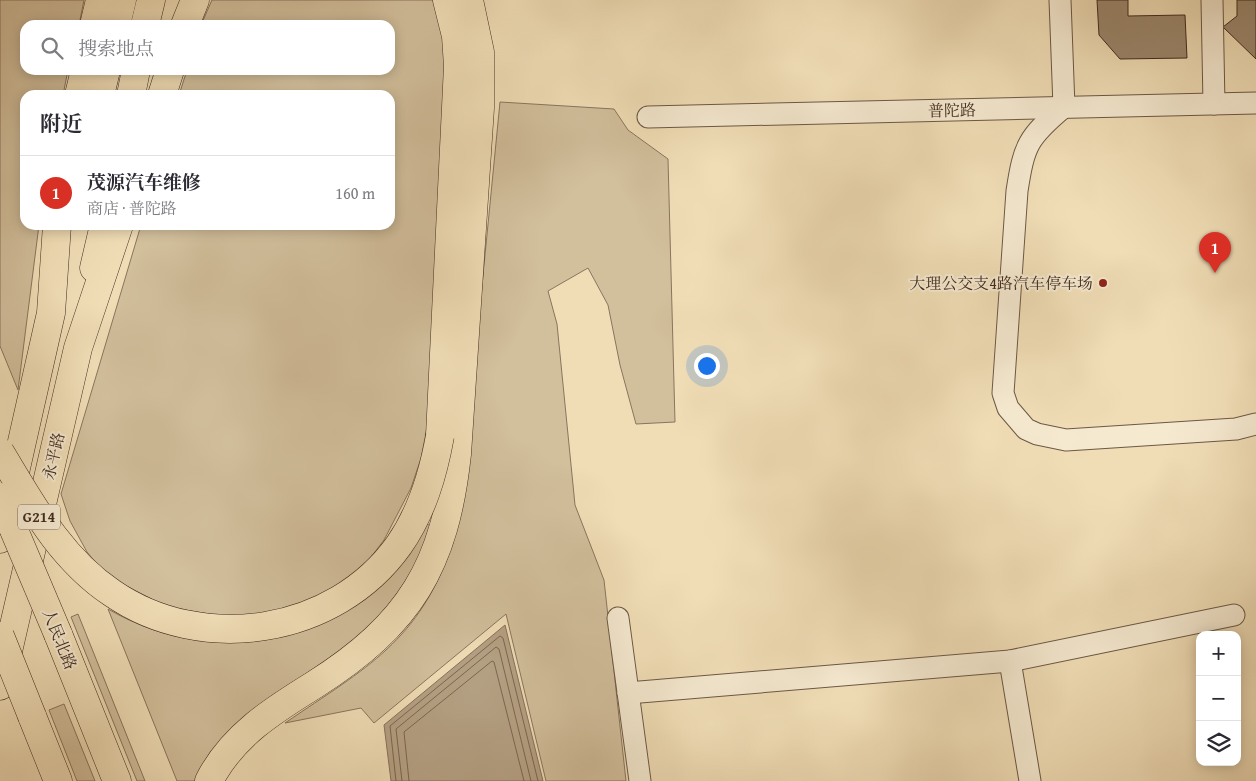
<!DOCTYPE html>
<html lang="zh">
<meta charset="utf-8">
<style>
:root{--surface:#fff;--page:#f2f2f3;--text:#2b2b33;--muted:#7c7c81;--line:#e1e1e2;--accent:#d93025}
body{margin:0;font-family:"Gentium Book Plus","Noto Serif SC",serif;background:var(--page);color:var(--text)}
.controls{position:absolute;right:15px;bottom:15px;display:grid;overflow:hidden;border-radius:10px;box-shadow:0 2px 12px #0003}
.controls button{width:45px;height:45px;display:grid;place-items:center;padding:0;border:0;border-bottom:1px solid var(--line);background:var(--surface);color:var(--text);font:25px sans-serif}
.you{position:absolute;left:706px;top:365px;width:18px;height:18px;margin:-12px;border:4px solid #fff;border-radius:50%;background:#1a73e8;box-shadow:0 0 0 8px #1a73e833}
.badge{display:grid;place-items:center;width:32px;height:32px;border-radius:50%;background:var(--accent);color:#fff;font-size:16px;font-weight:700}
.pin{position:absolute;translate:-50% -41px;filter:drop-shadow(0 1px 2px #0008)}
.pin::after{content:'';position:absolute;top:26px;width:18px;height:15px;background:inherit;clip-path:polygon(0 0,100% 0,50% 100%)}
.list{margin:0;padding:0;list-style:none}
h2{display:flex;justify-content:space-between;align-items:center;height:65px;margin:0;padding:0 20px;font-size:21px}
h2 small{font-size:16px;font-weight:400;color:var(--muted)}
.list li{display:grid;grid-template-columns:32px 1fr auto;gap:15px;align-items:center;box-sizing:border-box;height:75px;padding:0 20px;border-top:1px solid var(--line)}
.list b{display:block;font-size:19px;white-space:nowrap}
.list p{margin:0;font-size:16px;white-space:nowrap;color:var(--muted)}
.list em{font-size:16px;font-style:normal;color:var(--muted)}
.icon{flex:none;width:28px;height:28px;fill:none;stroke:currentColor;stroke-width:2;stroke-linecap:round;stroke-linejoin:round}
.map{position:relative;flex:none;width:1256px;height:781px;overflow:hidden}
.search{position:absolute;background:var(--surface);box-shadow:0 2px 12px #0003;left:20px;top:20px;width:375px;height:55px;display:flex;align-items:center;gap:12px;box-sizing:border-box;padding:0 18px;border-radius:15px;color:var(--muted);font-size:19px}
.panel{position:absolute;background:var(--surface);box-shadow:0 2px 12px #0003;left:20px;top:90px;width:375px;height:140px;border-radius:15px}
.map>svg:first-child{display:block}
.green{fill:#d2bf9c;stroke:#89755e}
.water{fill:#b4a083;stroke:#86715b}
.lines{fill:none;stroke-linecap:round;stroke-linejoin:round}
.shore{stroke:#7a6651;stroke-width:1}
.building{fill:#9c886e;stroke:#402b1f}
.minor-casing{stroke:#6c5845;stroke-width:23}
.major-casing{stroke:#402b1f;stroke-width:29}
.highway-casing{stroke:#402b1f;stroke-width:29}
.minor{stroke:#f5e9d0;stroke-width:21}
.major{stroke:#f0ddb6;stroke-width:28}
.highway{stroke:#f0ddb6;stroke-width:28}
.major-bridge-casing{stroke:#402b1f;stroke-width:29;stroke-linecap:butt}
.highway-bridge-casing{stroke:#402b1f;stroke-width:29;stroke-linecap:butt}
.major-bridge{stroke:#f0ddb6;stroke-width:28}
.highway-bridge{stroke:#f0ddb6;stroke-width:28}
.poi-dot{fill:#8f2418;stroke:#f5e9d0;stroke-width:2}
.labels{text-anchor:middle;stroke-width:4;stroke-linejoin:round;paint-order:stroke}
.shield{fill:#f5e9d0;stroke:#766454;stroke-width:1}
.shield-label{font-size:15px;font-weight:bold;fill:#402b1f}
.street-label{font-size:16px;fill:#402b1f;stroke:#f5e9d0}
.poi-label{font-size:16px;fill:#402b1f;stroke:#f5e9d0;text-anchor:end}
</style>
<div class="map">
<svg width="1256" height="781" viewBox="0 0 1256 781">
<rect width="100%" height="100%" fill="#f0ddb6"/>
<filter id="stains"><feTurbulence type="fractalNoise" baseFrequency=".004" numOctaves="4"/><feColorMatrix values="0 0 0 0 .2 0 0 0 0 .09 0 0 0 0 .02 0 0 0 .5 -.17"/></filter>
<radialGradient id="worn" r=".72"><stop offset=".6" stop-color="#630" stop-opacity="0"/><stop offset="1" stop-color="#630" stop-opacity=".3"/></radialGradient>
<!-- green -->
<g class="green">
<polygon points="0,0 84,0 79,25 25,25 25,70 68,70 63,95 25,95 25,225 39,225 18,390 0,346"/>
<polygon points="212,0 434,0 446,44 431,407 421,458 411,488 384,540 368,561 333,591 314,602 238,619 167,607 107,576 87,552 70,521 61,494 141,225 390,225 390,95 179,95 187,70 390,70 390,25 201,25"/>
<path d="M 500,102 L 614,109 L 628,130 L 668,159 L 675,422 L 636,424 L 620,365 L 608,305 L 588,268 L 548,291 L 557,324 L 575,505 L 604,580 L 626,781 L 546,781 L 506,614 L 374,723 L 361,708 L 285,723 C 367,667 419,642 453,543 L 475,357 Z"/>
<path d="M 427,524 L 433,527 C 414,574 387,614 347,645 C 288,691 229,708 196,781 L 177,781 L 108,609 C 221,675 365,642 427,524 Z"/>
<polygon points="78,614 145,781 137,781 71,617"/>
<polygon points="64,704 95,781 77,781 49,710"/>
</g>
<!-- water -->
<polygon class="water" points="505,625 543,781 391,781 384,725"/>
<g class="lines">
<!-- shore -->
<g class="shore">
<polyline points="396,781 390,726 500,636 503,638 538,781"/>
<polyline points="402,781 396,729 496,647 499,649 531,781"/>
<polyline points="409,781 404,732 492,661 494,662 524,781"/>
</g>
</g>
<!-- building -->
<g class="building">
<polygon points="1097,0 1128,0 1128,16 1185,15 1187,58 1120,59 1099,35"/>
<polygon points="1237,0 1256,0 1256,59 1223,27 1237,16"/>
</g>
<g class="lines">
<!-- minor casing -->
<g class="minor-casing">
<g id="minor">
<polyline points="1060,0 1064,107"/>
<polyline points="1212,0 1214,104"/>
<path d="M 1064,107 C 1028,137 1024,145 1017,191 L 1003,393 L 1008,408 L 1026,429 L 1037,434 L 1066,440 L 1236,429 L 1256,424"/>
<polyline points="648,117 1256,103"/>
<polyline points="618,618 640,781"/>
<polyline points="1010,661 1030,781"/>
<polyline points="628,693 1010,661 1234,615"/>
</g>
</g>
<!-- major casing -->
<g class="major-casing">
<g id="major">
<polyline points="116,25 122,0"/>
<polyline points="145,25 151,0"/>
<polyline points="100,95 106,70"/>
<polyline points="131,95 136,70"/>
<polyline points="94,268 104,225"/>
<polyline points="58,634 117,781"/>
<path d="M 209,781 C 232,736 272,711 314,685 C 410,624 445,566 457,454 L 480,108 L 480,52 L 469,0"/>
</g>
</g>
<!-- highway casing -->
<g class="highway-casing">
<g id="highway">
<polyline points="94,25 100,0"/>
<polyline points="185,25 195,0"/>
<polyline points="79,95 85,70"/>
<polyline points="162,95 170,70"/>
<polyline points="440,436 458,66 456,36 447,0"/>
<polyline points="0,539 51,313 57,225"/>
<polyline points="0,686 78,348 119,225"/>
<polyline points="32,716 58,781"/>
</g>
</g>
<!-- minor -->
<use href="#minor" class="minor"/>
<!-- major -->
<use href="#major" class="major"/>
<!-- highway -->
<use href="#highway" class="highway"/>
<!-- major-bridge casing -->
<g class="major-bridge-casing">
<polyline id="major-bridge" points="0,497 58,634"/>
</g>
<!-- highway-bridge casing -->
<g class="highway-bridge-casing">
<g id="highway-bridge">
<path d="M 0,452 C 32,505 60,558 112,593 C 202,655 335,635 399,545 C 422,512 433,475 440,436"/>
<polyline points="0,636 32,716"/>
</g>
</g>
<!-- major-bridge -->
<use href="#major-bridge" class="major-bridge"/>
<!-- highway-bridge -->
<use href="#highway-bridge" class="highway-bridge"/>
</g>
<!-- markers -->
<circle class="poi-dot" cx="1103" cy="283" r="5"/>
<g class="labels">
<!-- shield labels -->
<rect class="shield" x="18" y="504.5" width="42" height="25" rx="4"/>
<g class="shield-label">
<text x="39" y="522">G214</text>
</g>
<!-- street labels -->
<g class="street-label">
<text transform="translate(952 110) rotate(-1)" y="6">普陀路</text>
<text transform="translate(53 456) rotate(-77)" y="6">永平路</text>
<text transform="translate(60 639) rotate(68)" y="6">人民北路</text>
</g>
<!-- poi labels -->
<g class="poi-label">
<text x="1093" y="289">大理公交支4路汽车停车场</text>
</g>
</g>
<rect width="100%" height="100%" filter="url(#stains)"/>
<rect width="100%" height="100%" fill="url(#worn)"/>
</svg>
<div class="controls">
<button>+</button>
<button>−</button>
<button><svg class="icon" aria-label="layers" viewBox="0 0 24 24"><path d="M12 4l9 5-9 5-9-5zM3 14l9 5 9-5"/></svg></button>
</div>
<div class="you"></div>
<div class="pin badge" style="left:1215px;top:273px">1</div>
<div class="search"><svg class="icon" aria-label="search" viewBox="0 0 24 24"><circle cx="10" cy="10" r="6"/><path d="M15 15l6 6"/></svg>搜索地点</div>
<section class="panel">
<h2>附近<small></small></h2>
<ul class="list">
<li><span class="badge">1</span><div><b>茂源汽车维修</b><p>商店 · 普陀路</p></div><em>160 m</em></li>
</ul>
</section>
</div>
